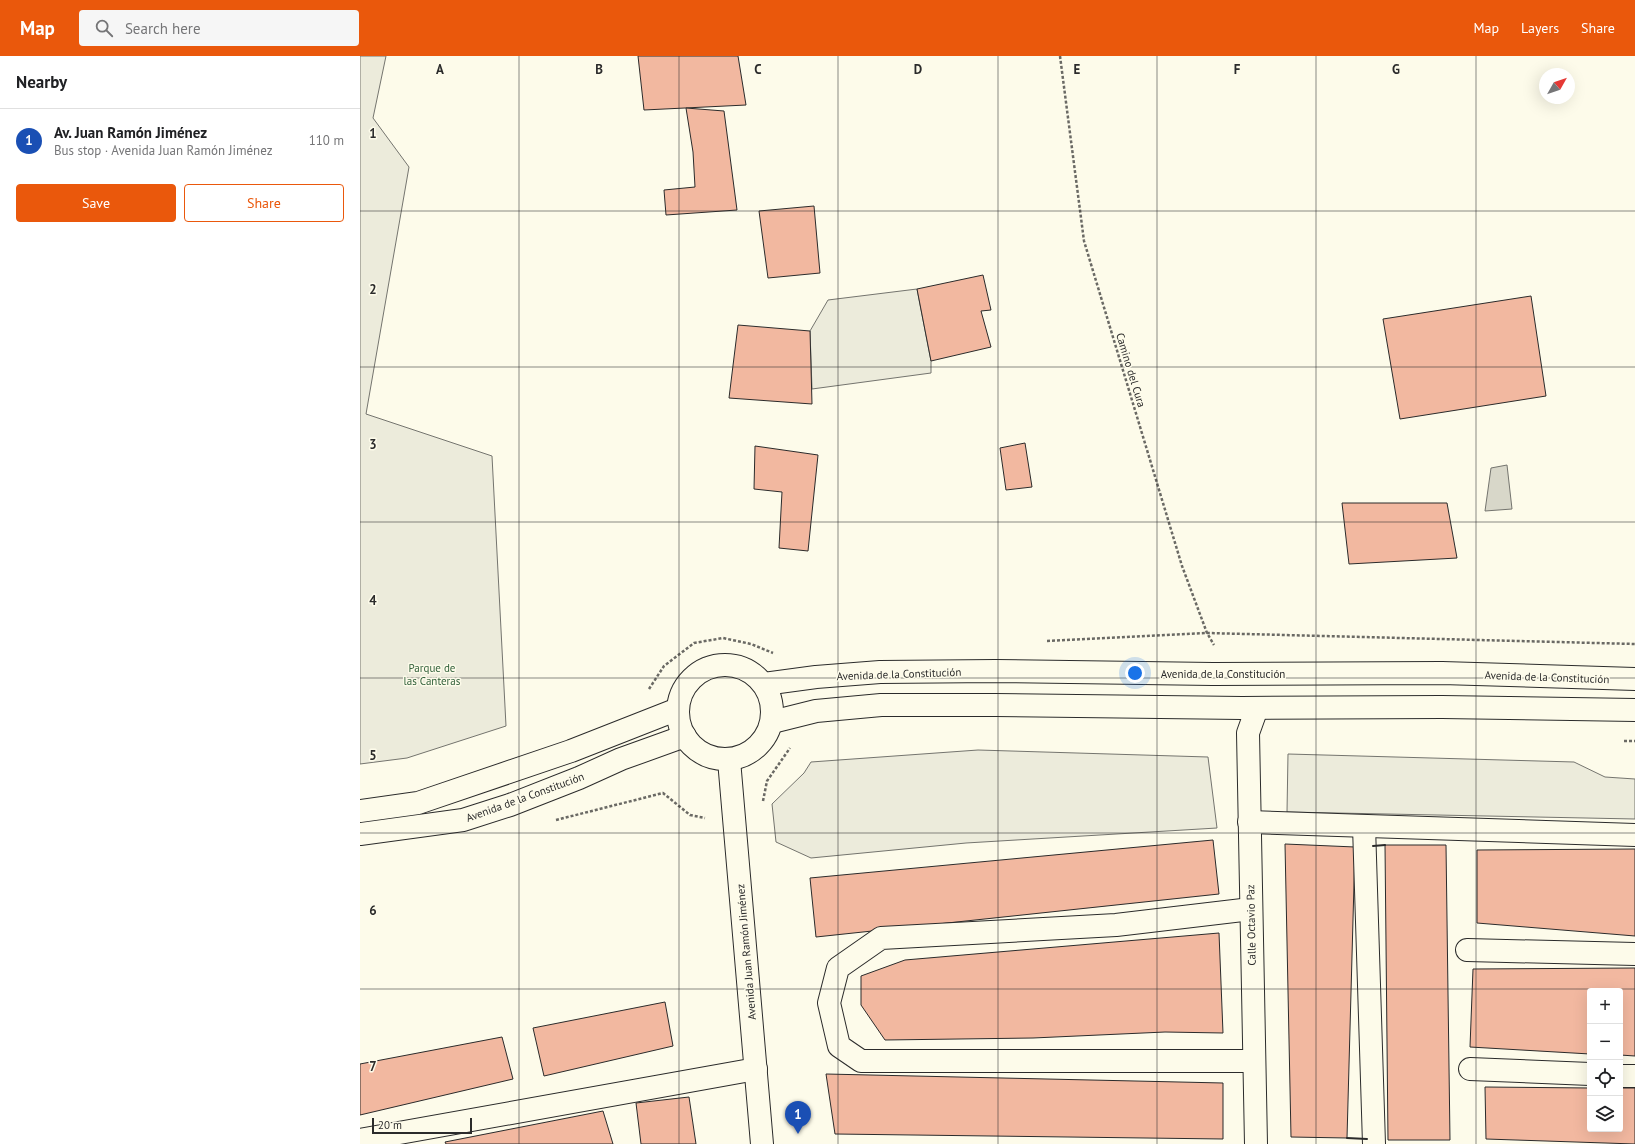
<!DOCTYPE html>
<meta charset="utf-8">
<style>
:root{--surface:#fff;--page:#f6f6f6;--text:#202124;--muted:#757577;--line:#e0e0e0;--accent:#ea580c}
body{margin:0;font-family:"PT Sans",sans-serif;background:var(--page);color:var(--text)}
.controls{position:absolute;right:12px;bottom:12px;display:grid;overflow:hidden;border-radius:4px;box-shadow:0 4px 16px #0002}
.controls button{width:36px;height:36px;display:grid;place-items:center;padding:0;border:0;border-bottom:1px solid var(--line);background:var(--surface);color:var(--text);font:20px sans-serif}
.compass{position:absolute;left:1179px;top:12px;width:36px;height:36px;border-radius:50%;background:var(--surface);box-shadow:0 4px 16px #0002;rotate:50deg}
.scale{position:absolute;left:12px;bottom:10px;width:100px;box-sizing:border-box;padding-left:4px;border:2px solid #2b2b2b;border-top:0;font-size:11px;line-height:14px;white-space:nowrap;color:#2b2b2b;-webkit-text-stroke:3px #fdfbea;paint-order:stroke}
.you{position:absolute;left:775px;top:617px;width:14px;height:14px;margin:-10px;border:3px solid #fff;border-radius:50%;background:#1a73e8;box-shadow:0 0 0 6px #1a73e833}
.badge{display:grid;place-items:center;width:26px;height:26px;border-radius:50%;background:var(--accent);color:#fff;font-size:13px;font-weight:700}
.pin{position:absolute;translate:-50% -33px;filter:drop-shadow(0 1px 2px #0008)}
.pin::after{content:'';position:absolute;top:21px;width:14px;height:12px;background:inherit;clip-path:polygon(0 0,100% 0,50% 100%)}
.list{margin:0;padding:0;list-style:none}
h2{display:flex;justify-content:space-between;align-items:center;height:52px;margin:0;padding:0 16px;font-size:17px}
h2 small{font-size:13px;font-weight:400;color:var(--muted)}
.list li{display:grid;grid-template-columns:26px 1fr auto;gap:12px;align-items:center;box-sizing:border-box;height:64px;padding:0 16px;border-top:1px solid var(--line)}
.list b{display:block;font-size:15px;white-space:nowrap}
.list p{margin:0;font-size:13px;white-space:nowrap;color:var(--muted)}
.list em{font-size:13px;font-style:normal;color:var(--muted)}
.actions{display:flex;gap:8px;padding:12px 16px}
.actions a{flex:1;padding:9px 0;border:1px solid var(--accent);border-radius:4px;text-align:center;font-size:14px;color:var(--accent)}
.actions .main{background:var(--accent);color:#fff}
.icon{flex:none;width:22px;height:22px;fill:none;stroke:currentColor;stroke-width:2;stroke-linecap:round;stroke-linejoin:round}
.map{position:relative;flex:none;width:1275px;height:1088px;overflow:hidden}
header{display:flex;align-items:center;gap:24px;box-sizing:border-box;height:56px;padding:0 20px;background:var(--accent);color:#fff}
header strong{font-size:19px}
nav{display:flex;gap:22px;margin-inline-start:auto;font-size:14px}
.search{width:280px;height:36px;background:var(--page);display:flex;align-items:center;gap:10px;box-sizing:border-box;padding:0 14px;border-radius:4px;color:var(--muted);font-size:15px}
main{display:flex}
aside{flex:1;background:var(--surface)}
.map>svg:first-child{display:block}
.green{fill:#ecebdb;stroke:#74746e}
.water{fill:#d8d7c9;stroke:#74746e}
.building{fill:#f2b8a0;stroke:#2b2b2b}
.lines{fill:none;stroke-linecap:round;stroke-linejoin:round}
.street-casing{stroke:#2b2b2b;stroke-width:24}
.secondary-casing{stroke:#2b2b2b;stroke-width:24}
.path{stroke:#6a6964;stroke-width:2.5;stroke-dasharray:3 2;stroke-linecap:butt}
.street{stroke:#fdfbea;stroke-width:22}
.secondary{stroke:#fdfbea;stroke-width:22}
.wall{stroke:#2b2b2b;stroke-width:2}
.grid{fill:none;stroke:#2b2b2b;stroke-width:1;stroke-opacity:0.55}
.labels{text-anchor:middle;stroke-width:3;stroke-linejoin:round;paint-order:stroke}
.street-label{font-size:11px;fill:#2b2b2b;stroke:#fdfbea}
.park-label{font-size:11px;fill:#34623c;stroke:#fdfbea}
.grid-label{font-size:13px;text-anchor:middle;font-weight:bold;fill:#2b2b2b;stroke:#fdfbea;stroke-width:3;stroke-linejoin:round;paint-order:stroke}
</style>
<header>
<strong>Map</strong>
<div class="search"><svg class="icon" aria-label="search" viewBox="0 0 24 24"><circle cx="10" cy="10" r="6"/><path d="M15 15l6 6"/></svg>Search here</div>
<nav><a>Map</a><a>Layers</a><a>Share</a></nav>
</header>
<main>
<aside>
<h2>Nearby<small></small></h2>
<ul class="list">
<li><span class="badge" style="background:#1a4fb4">1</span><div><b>Av. Juan Ramón Jiménez</b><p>Bus stop · Avenida Juan Ramón Jiménez</p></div><em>110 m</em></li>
</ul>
<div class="actions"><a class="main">Save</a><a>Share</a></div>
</aside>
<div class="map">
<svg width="1275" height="1088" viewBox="0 0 1275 1088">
<rect width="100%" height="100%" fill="#fdfbea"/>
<!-- green -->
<g class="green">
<polygon points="0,0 26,0 13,62 49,111 6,358 132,400 146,670 47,702 0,708"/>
<polygon points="557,233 571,305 571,317 452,333 450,275 468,244"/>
<polygon points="618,694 848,701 857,772 606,787 451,802 416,786 412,748 444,717 451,706"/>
<polygon points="928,698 1214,706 1245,721 1275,723 1275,763 927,756"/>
</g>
<!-- water -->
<polygon class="water" points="1147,409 1152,453 1125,455 1131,412"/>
<!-- building -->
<g class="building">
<polygon points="278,0 378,0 386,49 284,54"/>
<polygon points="326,52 364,55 377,154 306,159 304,134 335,131 333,96"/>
<polygon points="454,150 460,217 408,222 399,155"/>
<polygon points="623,219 631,254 621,255 631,291 571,305 557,233"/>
<polygon points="1171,240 1186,340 1040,363 1023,263"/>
<polygon points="378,269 450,275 452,348 369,342"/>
<polygon points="665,387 672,431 646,434 640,392"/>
<polygon points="395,390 458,399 448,495 419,492 422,436 394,433"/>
<polygon points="982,447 1087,447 1097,502 989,508"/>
<polygon points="853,784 859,838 456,881 450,822"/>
<polygon points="925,788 995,791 987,1082 931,1081"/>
<polygon points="1025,789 1086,789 1090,1084 1028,1084"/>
<polygon points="1275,793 1275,880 1117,867 1117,794"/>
<polygon points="859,877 863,977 805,976 673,982 525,984 501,949 501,920 545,904"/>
<polygon points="1275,912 1275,1000 1260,999 1260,935 1230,935 1230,998 1110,991 1113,913"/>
<polygon points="305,946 313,990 184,1020 173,972"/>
<polygon points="142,981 153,1023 0,1059 0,1008"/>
<polygon points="466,1018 863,1027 863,1083 475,1078"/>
<polygon points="1125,1031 1230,1032 1230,1073 1260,1073 1260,1032 1275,1032 1275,1088 1126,1083"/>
<polygon points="329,1041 336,1088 281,1088 276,1047"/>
<polygon points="243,1055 253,1088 86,1088 85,1086"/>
</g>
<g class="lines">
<!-- street casing -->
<g class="street-casing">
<g id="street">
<polyline points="889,766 1275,779"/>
<polyline points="1004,770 1014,1088"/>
<polyline points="891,853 756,869 521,882 478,912 469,947 479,990 501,1005 894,1005"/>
<polyline points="1107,894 1275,898"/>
<polyline points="1110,1013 1230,1018"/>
<polyline points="1260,1020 1275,1020"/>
<polyline points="0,1084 396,1013"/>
<polyline points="896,1088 888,677 897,652"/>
</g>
</g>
<!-- secondary casing -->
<g class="secondary-casing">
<g id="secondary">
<circle cx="365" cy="656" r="47"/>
<polyline points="404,628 456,621 520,616 636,615 853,618 1082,617 1275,623"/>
<polyline points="412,666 456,655 521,649 635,649 882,652 1082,651 1275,654"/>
<polyline points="369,704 402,1088"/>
<polyline points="0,755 58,747 211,695 318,653"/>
<polyline points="0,778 103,764 150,749 219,722 261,703 325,680"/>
</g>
</g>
<!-- path -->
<g class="path">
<polyline points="700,0 724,185 822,510 847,577 854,589"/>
<polyline points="687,585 847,577 1275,588"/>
<polyline points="289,633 304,610 334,587 363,582 391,588 413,597"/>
<polyline points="1264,685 1275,685"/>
<polyline points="403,745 407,725 430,692"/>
<polyline points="196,764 303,737 330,759 345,762"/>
</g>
<!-- street -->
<use href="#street" class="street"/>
<!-- secondary -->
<use href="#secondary" class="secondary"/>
<!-- wall -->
<g class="wall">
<polyline points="1013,790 1025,789"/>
<polyline points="987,1082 1007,1083"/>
</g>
</g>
<!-- grid -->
<path class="grid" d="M 159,0 L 159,1088M 319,0 L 319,1088M 478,0 L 478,1088M 638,0 L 638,1088M 797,0 L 797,1088M 956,0 L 956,1088M 1116,0 L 1116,1088M 0,155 L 1275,155M 0,311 L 1275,311M 0,466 L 1275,466M 0,622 L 1275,622M 0,777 L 1275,777M 0,933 L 1275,933"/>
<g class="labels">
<!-- street labels -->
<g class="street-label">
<text transform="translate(771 314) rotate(73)" y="4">Camino del Cura</text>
<text transform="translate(539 618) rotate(-2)" y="4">Avenida de la Constitución</text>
<text x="863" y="622">Avenida de la Constitución</text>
<text transform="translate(1187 621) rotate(2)" y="4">Avenida de la Constitución</text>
<text transform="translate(165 741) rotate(-20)" y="4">Avenida de la Constitución</text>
<text transform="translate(891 869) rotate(-91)" y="4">Calle Octavio Paz</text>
<text transform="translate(386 896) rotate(-95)" y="4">Avenida Juan Ramón Jiménez</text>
</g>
<!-- park labels -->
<g class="park-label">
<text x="72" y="616">Parque de<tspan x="72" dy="13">las Canteras</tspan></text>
</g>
</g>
<g class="grid-label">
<text x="80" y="18">A</text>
<text x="239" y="18">B</text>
<text x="398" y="18">C</text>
<text x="558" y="18">D</text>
<text x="717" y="18">E</text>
<text x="877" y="18">F</text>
<text x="1036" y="18">G</text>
<text x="13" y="82">1</text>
<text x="13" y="238">2</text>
<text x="13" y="393">3</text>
<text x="13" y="549">4</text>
<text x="13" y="704">5</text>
<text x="13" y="859">6</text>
<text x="13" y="1015">7</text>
</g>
</svg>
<div class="controls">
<button>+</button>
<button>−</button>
<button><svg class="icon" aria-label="locate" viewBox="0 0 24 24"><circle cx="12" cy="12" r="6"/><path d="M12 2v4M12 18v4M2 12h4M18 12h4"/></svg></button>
<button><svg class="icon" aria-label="layers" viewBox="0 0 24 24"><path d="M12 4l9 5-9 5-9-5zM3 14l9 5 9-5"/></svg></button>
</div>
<svg class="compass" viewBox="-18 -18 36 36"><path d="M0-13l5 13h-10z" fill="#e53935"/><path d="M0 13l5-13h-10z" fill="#757577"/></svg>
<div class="scale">20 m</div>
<div class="you"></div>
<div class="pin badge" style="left:438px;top:1078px;background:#1a4fb4">1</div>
</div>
</main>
